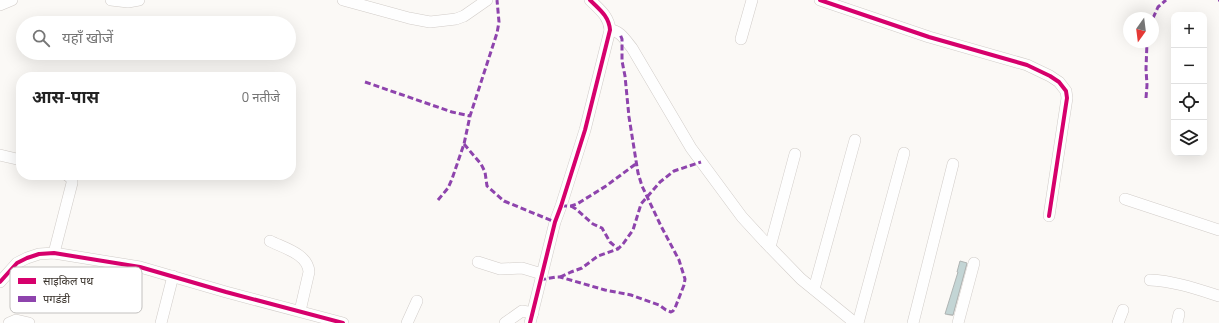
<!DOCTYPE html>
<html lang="hi">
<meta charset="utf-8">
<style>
:root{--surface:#fff;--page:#f2f2f2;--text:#222;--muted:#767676;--line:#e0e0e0}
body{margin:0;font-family:"Exo 2","Noto Sans Devanagari",sans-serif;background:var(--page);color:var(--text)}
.controls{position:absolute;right:12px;top:12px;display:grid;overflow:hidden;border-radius:8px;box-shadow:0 4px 16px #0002}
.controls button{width:36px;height:36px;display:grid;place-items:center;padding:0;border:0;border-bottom:1px solid var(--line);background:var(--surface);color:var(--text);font:20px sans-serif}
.compass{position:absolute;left:1123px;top:12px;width:36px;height:36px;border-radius:50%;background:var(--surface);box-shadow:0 4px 16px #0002;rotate:194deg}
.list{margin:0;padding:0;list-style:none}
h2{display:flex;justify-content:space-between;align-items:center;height:52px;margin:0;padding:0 16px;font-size:17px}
h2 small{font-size:13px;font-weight:400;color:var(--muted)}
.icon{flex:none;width:22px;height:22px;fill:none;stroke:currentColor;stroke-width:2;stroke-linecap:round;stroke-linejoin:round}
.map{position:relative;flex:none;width:1219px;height:323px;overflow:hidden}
.search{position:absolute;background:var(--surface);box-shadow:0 4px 16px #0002;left:16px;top:16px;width:280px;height:44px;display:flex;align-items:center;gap:10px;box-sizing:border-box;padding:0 14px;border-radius:22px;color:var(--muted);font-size:15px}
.panel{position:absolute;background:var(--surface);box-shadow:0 4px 16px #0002;left:16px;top:72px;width:280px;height:108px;border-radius:16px}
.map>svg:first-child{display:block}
.shadow{fill:#0003}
.building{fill:#c3d5d5;stroke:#afb4b3}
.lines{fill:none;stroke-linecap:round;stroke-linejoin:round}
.minor-casing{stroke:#d1ccc8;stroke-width:12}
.minor{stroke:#fefefe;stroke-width:11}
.quiet{stroke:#8e44ad;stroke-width:3;stroke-dasharray:6 3;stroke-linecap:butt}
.cycleway-casing{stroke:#fff;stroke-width:6}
.cycleway{stroke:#d6006c;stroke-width:4}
.key{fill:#fff;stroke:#c3c1bf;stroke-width:1}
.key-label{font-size:11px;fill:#38312a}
</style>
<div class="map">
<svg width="1219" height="323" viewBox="0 0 1219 323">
<rect width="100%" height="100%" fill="#fbf9f6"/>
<!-- shadow -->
<polygon class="shadow" points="966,263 967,265 953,316 947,315 946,313 959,274 958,272"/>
<!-- building -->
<polygon class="building" points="960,261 967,263 953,315 945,314 958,272 957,272"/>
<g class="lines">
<!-- minor casing -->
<g class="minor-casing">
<g id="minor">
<polyline points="111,0 128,2 139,0"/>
<polyline points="343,0 409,18 430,22 456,19 464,16 487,0"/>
<polyline points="820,0 929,37 1027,65 1050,76 1059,82 1066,91 1067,98 1049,216"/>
<polyline points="0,5 12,0"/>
<path d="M 610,30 C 620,30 626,41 632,48 L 691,148 L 742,217 L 765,242 L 801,279 L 855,323"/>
<polyline points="741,39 752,0"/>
<polyline points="0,155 21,160"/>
<polyline points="1125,199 1219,230"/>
<path d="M 270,241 C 284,248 308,254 309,272 L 300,311"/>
<polyline points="770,247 795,154"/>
<polyline points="54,253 72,183 72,179 67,175"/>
<polyline points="478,262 500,269 522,268 542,274"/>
<path d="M 1150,280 C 1174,281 1197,289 1219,296"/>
<polyline points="0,282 17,263 27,258 39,254 54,253 140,267 226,292 343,323"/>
<polyline points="814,289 855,140"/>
<polyline points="9,323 16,320 29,323"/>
<polyline points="161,323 173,276"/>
<polyline points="407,323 417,301"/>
<polyline points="505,323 522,311 533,313"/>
<path d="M 530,323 L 555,222 L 561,206 L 585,130 L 610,30 C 609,16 599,9 590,0"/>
<polyline points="858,323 904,153"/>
<polyline points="913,323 953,164"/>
<polyline points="958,323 974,263"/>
<polyline points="1118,323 1123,310"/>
<polyline points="1177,323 1179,314"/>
</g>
</g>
<!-- minor -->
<use href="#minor" class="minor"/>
<!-- quiet -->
<g class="quiet">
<polyline points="1218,0 1219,0"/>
<polyline points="1153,18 1158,7 1166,0"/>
<polyline points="365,82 452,112 470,116"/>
<polyline points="1146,98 1147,85 1146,69 1147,42"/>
<polyline points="464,144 481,164 485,172 487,186 504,201 555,222"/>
<polyline points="438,200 448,188 452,179 464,144 470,116 497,33 499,22 497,0"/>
<polyline points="561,206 571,206 577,204 606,186 637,163"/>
<polyline points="571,206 576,209 593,224 602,228 610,242 618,249"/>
<polyline points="560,277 571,272 582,268 598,256 618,249 623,244 633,230 641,204 660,182 674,171 701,162"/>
<polyline points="540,280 556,277 560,277 605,290 631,295 659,305 666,310 671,312 673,311 675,308 684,285 685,279 679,260 661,226 642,186 638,173 629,117 625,76 622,61 622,39 620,34"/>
</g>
<!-- cycleway casing -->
<g class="cycleway-casing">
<g id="cycleway">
<polyline points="820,0 929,37 1027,65 1050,76 1059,82 1066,91 1067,98 1049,216"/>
<polyline points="0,282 17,263 27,258 39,254 54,253 140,267 226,292 343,323"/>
<path d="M 530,323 L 555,222 L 561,206 L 585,130 L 610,30 C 609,16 599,9 590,0"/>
</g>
</g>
<!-- cycleway -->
<use href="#cycleway" class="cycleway"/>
</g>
<!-- legend -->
<rect x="10" y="267" width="132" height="46" rx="6" class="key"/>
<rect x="18" y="278" width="18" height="6" fill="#d6006c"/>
<rect x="18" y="296" width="18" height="6" fill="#8e44ad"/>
<g class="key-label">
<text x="43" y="285">साइकिल पथ</text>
<text x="43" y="303">पगडंडी</text>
</g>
</svg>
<div class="controls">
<button>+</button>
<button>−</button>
<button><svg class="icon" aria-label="locate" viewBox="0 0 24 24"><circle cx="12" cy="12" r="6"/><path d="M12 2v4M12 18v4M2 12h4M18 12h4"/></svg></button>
<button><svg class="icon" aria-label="layers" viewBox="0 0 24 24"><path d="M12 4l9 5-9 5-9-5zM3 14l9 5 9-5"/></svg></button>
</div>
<svg class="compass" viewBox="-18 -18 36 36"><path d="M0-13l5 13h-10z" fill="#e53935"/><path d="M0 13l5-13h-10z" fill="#767676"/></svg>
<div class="search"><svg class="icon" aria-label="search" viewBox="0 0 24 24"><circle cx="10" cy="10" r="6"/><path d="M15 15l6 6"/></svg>यहाँ खोजें</div>
<section class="panel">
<h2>आस-पास<small>0 नतीजे</small></h2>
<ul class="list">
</ul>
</section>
</div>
